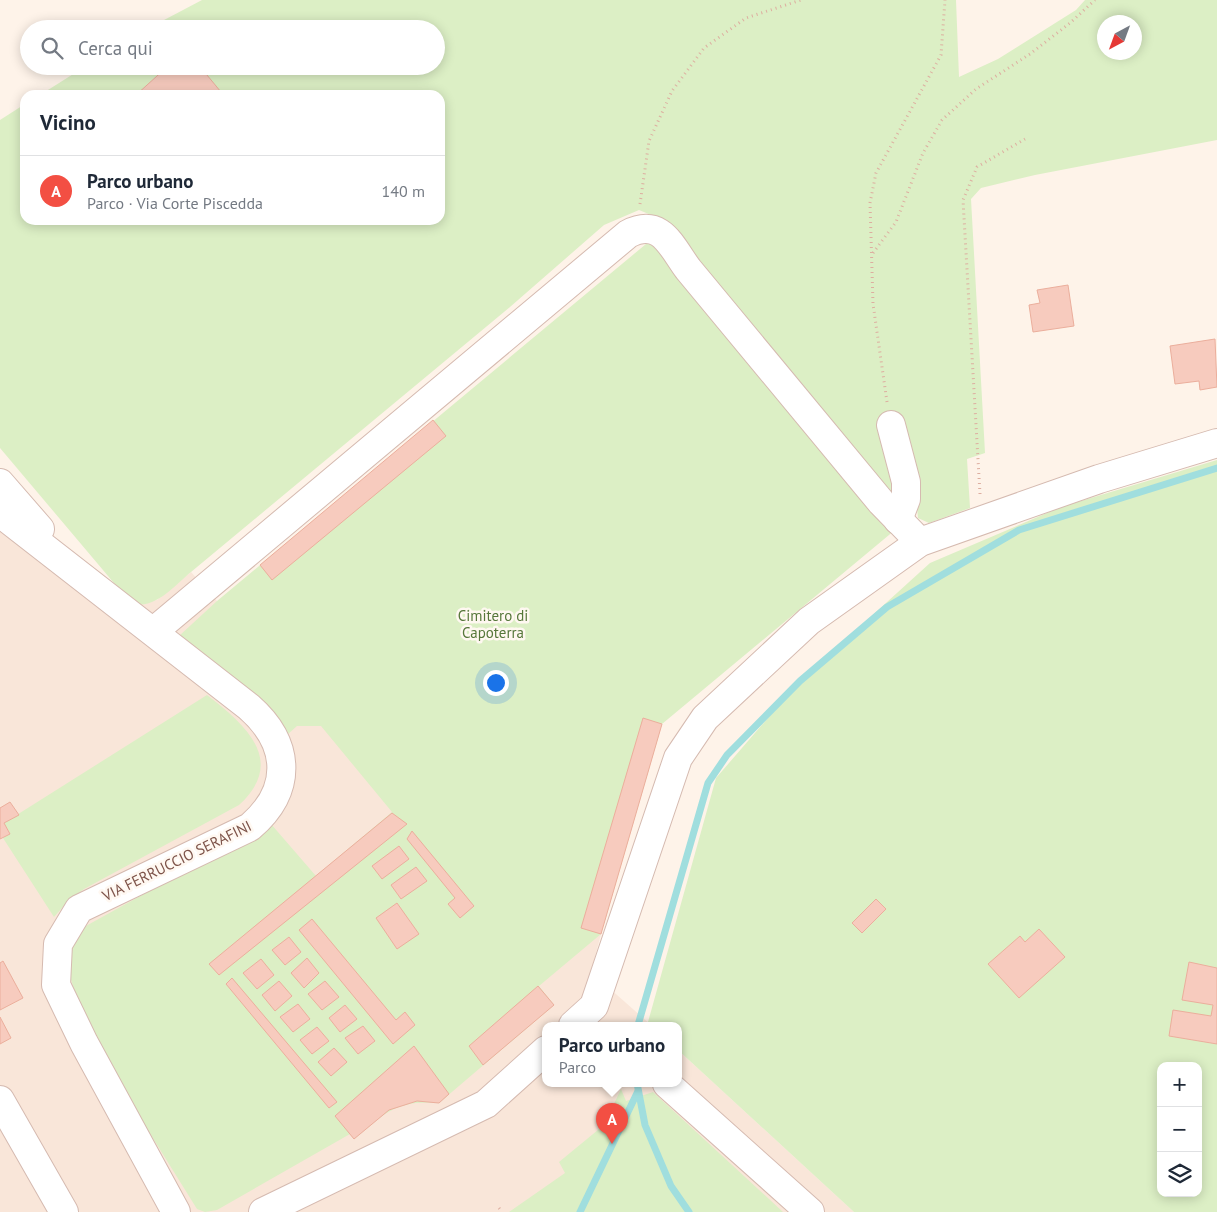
<!DOCTYPE html>
<html lang="it">
<meta charset="utf-8">
<style>
:root{--surface:#fff;--page:#f6f6f7;--text:#1f2937;--muted:#747a83;--line:#e0e1e3;--accent:#f34f43}
body{margin:0;font-family:"PT Sans",sans-serif;background:var(--page);color:var(--text)}
.controls{position:absolute;right:15px;bottom:15px;display:grid;overflow:hidden;border-radius:10px;box-shadow:0 2px 12px #0003}
.controls button{width:45px;height:45px;display:grid;place-items:center;padding:0;border:0;border-bottom:1px solid var(--line);background:var(--surface);color:var(--text);font:25px sans-serif}
.compass{position:absolute;left:1097px;top:15px;width:45px;height:45px;border-radius:50%;background:var(--surface);box-shadow:0 2px 12px #0003;rotate:221deg}
.you{position:absolute;left:495px;top:682px;width:18px;height:18px;margin:-12px;border:4px solid #fff;border-radius:50%;background:#1a73e8;box-shadow:0 0 0 8px #1a73e833}
.badge{display:grid;place-items:center;width:32px;height:32px;border-radius:50%;background:var(--accent);color:#fff;font-size:16px;font-weight:700}
.pin{position:absolute;translate:-50% -41px;filter:drop-shadow(0 1px 2px #0008)}
.pin::after{content:'';position:absolute;top:26px;width:18px;height:15px;background:inherit;clip-path:polygon(0 0,100% 0,50% 100%)}
.popup{position:absolute;left:542px;top:1022px;width:140px;height:65px;box-sizing:border-box;display:grid;place-content:center;border-radius:10px;background:var(--surface);filter:drop-shadow(0 1px 4px #0005);font-size:16px;white-space:nowrap;color:var(--muted)}
.popup b{font-size:19px;color:var(--text)}
.popup::after{content:'';position:absolute;left:50%;top:100%;margin-left:-10px;border:10px solid transparent;border-top-color:var(--surface)}
.list{margin:0;padding:0;list-style:none}
h2{display:flex;justify-content:space-between;align-items:center;height:65px;margin:0;padding:0 20px;font-size:21px}
h2 small{font-size:16px;font-weight:400;color:var(--muted)}
.list li{display:grid;grid-template-columns:32px 1fr auto;gap:15px;align-items:center;box-sizing:border-box;height:70px;padding:0 20px;border-top:1px solid var(--line)}
.list b{display:block;font-size:19px;white-space:nowrap}
.list p{margin:0;font-size:16px;white-space:nowrap;color:var(--muted)}
.list em{font-size:16px;font-style:normal;color:var(--muted)}
.icon{flex:none;width:28px;height:28px;fill:none;stroke:currentColor;stroke-width:2;stroke-linecap:round;stroke-linejoin:round}
.map{position:relative;flex:none;width:1217px;height:1212px;overflow:hidden}
.search{position:absolute;background:var(--surface);box-shadow:0 2px 12px #0003;left:20px;top:20px;width:425px;height:55px;display:flex;align-items:center;gap:12px;box-sizing:border-box;padding:0 18px;border-radius:28px;color:var(--muted);font-size:19px}
.panel{position:absolute;background:var(--surface);box-shadow:0 2px 12px #0003;left:20px;top:90px;width:425px;height:135px;border-radius:15px}
.map>svg:first-child{display:block}
.residential{fill:#f9e6d9}
.green{fill:#dcefc5;fill-rule:evenodd}
.lines{fill:none;stroke-linecap:round;stroke-linejoin:round}
.stream{stroke:#a0dede;stroke-width:7}
.building{fill:#f7cbbe;stroke:#ebae9c}
.minor-casing{stroke:#d5bab0;stroke-width:30}
.path{stroke:#ddaea0;stroke-width:3;stroke-dasharray:1 4;stroke-linecap:butt}
.minor{stroke:#fff;stroke-width:28}
.labels{text-anchor:middle;stroke-width:5;stroke-linejoin:round;paint-order:stroke}
.park-label{font-size:15px;fill:#56773a;stroke:#fff8f1}
.street-label{font-size:15px;fill:#7d5349;stroke:#fff8f1}
</style>
<div class="map">
<svg width="1217" height="1212" viewBox="0 0 1217 1212">
<rect width="100%" height="100%" fill="#fef3e9"/>
<!-- residential -->
<polygon class="residential" points="0,497 132,602 157,600 191,572 217,601 601,934 591,972 651,1025 546,1025 546,1083 678,1083 678,1050 854,1212 0,1212"/>
<!-- green -->
<g class="green">
<path d="M 202,0 L 956,0 L 959,77 L 998,59 L 1076,10 L 1085,0 L 1217,0 L 1217,140 L 1035,175 L 981,188 L 971,199 L 985,453 L 967,459 L 970,508 L 929,523 L 918,518 L 915,487 L 887,500 L 717,289 L 668,222 L 639,210 L 604,225 L 510,307 L 191,572 C 176,584 154,611 133,603 C 128,600 123,593 119,589 L 0,448 L 0,120 L 25,104 L 25,220 L 440,220 L 440,95 L 40,95 L 86,66 L 436,66 L 436,29 L 147,29 ZM 1104,22 L 1134,22 L 1134,52 L 1104,52 Z"/>
<path d="M 652,239 L 895,530 L 662,724 L 601,934 L 539,986 L 554,1005 L 439,1103 C 396,1100 385,1113 354,1139 L 350,1134 L 217,1210 L 205,1212 L 197,1209 L 88,1034 L 68,970 L 71,947 L 84,927 L 271,824 L 316,876 L 392,812 L 321,726 L 297,726 L 287,735 L 179,636 L 217,601 Z"/>
<path d="M 1217,460 L 1217,1212 L 854,1212 L 678,1050 L 678,1025 L 651,1025 L 648,1022 L 716,778 L 800,681 L 930,563 L 1061,507 ZM 1161,1066 L 1198,1066 L 1198,1193 L 1161,1193 Z"/>
<path d="M 207,695 C 246,725 287,761 239,805 L 84,889 L 69,900 L 54,917 L 3,838 L 10,833 L 4,823 Z"/>
<polygon points="621,1089 626,1101 653,1092 783,1212 509,1212 565,1173 559,1162 604,1125"/>
</g>
<g class="lines">
<!-- stream -->
<g class="stream">
<polyline points="638,1025 708,783 727,755 800,681 887,607 1019,530 1217,468"/>
<polyline points="637,1083 645,1125 671,1186 689,1212"/>
<polyline points="580,1212 638,1091"/>
</g>
</g>
<!-- building -->
<g class="building">
<polygon points="168,66 205,66 202,69 221,92 218,95 136,95"/>
<polygon points="1068,285 1074,326 1033,332 1029,305 1040,303 1037,290"/>
<polygon points="1215,339 1217,387 1200,390 1199,381 1175,384 1170,346"/>
<polygon points="433,420 446,436 272,580 260,565"/>
<polygon points="643,718 662,724 601,934 581,928"/>
<polygon points="10,802 19,815 4,823 10,834 0,839 0,808"/>
<polygon points="392,813 407,824 219,975 209,964"/>
<polygon points="412,831 474,906 460,918 448,904 455,898 407,839"/>
<polygon points="399,846 409,859 382,879 372,866"/>
<polygon points="416,867 427,881 401,899 391,885"/>
<polygon points="876,899 886,909 862,933 852,923"/>
<polygon points="397,903 419,934 397,949 376,918"/>
<polygon points="312,919 396,1020 405,1012 415,1025 393,1044 299,930"/>
<polygon points="1039,929 1065,957 1019,998 988,964 1020,936 1025,942"/>
<polygon points="289,937 301,952 285,965 272,950"/>
<polygon points="307,958 319,973 304,988 291,973"/>
<polygon points="261,959 274,975 257,989 243,973"/>
<polygon points="3,961 23,998 0,1010 0,963"/>
<polygon points="1189,962 1217,968 1217,1044 1169,1036 1173,1010 1211,1016 1213,1005 1182,1000"/>
<polygon points="232,978 337,1102 329,1108 226,984"/>
<polygon points="279,981 292,996 275,1011 262,995"/>
<polygon points="325,981 339,997 322,1010 308,994"/>
<polygon points="538,986 554,1005 483,1065 469,1046"/>
<polygon points="298,1004 310,1019 293,1032 280,1017"/>
<polygon points="345,1005 357,1019 340,1032 329,1018"/>
<polygon points="0,1017 11,1038 0,1044"/>
<polygon points="363,1026 375,1041 358,1054 345,1038"/>
<polygon points="317,1027 329,1041 312,1054 300,1040"/>
<polygon points="414,1046 449,1094 439,1103 417,1101 389,1110 354,1139 335,1116"/>
<polygon points="334,1048 347,1062 331,1076 318,1062"/>
</g>
<g class="lines">
<!-- minor casing -->
<g class="minor-casing">
<g id="minor">
<polyline points="891,425 906,482 906,499 898,520"/>
<polyline points="0,483 40,529"/>
<path d="M 0,513 L 249,707 C 291,744 293,790 250,827 L 79,909 L 58,944 L 56,985 L 84,1043 L 176,1212"/>
<path d="M 154,631 L 628,234 C 661,217 671,246 688,269 L 881,502 L 920,542"/>
<polyline points="573,1025 594,1006 678,758 705,718 809,621 920,542 1099,479 1217,443"/>
<polyline points="667,1084 810,1212"/>
<polyline points="0,1100 64,1212"/>
<polyline points="263,1212 486,1104 546,1050"/>
</g>
</g>
<!-- path -->
<g class="path">
<polyline points="640,204 649,141 672,91 704,48 746,18 801,0"/>
<polyline points="873,253 896,222 923,153 942,120 976,89 1030,54 1070,23 1095,0"/>
<polyline points="887,402 873,304 870,203 876,173 941,55 945,0"/>
<polyline points="980,494 963,200 977,167 1025,139"/>
<polyline points="499,1208 502,1212"/>
</g>
<!-- minor -->
<use href="#minor" class="minor"/>
</g>
<g class="labels">
<!-- park labels -->
<g class="park-label">
<text x="493" y="621">Cimitero di<tspan x="493" dy="17">Capoterra</tspan></text>
</g>
<!-- street labels -->
<g class="street-label">
<text transform="translate(177 861) rotate(-26)" y="5">VIA FERRUCCIO SERAFINI</text>
</g>
</g>
</svg>
<div class="controls">
<button>+</button>
<button>−</button>
<button><svg class="icon" aria-label="layers" viewBox="0 0 24 24"><path d="M12 4l9 5-9 5-9-5zM3 14l9 5 9-5"/></svg></button>
</div>
<svg class="compass" viewBox="-18 -18 36 36"><path d="M0-13l5 13h-10z" fill="#e53935"/><path d="M0 13l5-13h-10z" fill="#747a83"/></svg>
<div class="you"></div>
<div class="pin badge" style="left:612px;top:1144px">A</div>
<div class="popup"><b>Parco urbano</b>Parco</div>
<div class="search"><svg class="icon" aria-label="search" viewBox="0 0 24 24"><circle cx="10" cy="10" r="6"/><path d="M15 15l6 6"/></svg>Cerca qui</div>
<section class="panel">
<h2>Vicino<small></small></h2>
<ul class="list">
<li><span class="badge">A</span><div><b>Parco urbano</b><p>Parco · Via Corte Piscedda</p></div><em>140 m</em></li>
</ul>
</section>
</div>
